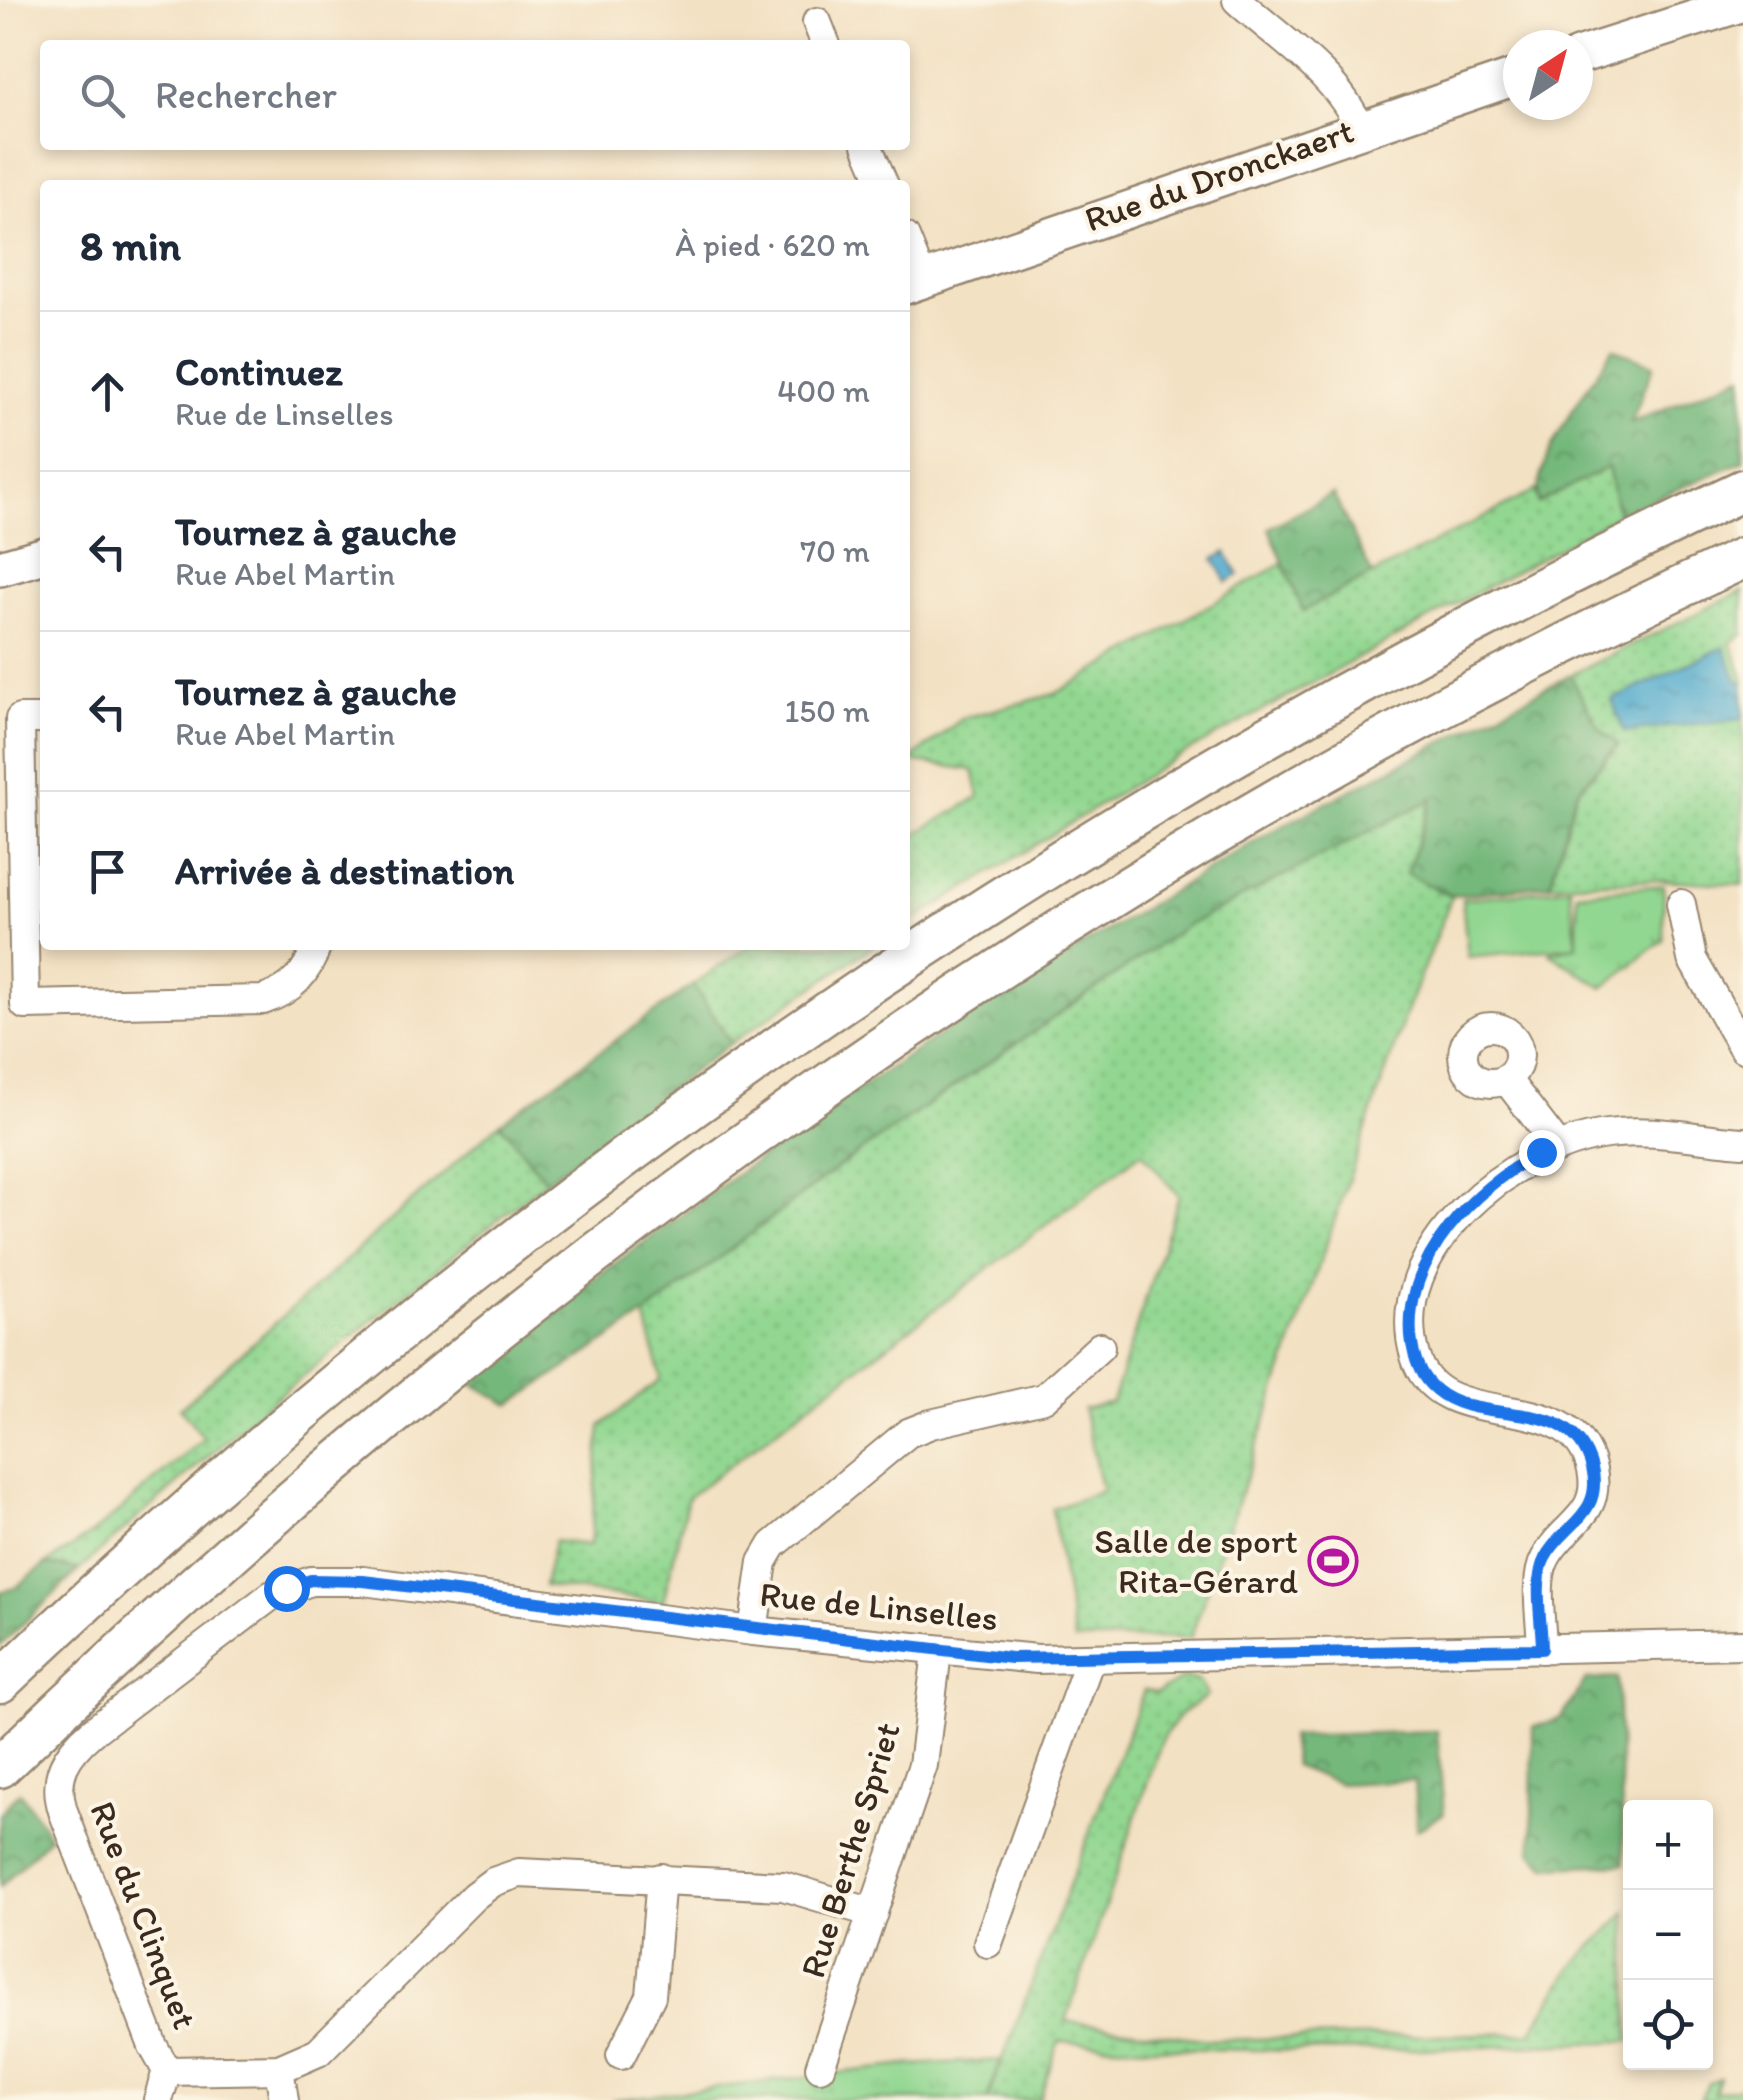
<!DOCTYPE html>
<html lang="fr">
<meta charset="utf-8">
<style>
:root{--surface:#fff;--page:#f2f2f3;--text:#1f2937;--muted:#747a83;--line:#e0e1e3}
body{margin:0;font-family:Itim,sans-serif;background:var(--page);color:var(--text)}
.controls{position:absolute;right:30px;bottom:30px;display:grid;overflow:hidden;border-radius:10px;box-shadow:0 5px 15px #0003}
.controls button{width:90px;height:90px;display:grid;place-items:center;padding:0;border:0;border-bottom:2px solid var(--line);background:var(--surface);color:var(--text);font:50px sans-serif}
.compass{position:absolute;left:1503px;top:30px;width:90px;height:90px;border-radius:50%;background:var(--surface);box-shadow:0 5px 15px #0003;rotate:36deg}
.stop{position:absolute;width:30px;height:30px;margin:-22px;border:8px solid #1a73e8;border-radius:50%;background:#fff}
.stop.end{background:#1a73e8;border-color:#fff;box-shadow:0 2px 10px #0008}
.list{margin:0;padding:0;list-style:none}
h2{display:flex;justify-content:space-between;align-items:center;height:130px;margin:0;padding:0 40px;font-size:42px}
h2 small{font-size:32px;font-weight:400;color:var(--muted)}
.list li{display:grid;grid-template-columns:65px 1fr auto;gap:30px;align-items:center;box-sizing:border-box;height:160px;padding:0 40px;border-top:2px solid var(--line)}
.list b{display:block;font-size:38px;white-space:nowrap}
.list p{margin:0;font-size:32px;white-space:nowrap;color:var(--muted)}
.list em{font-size:32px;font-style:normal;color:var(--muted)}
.icon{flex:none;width:55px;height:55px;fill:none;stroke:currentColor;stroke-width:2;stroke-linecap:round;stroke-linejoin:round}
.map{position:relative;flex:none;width:1743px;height:2100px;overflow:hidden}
.search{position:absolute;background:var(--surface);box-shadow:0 5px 15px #0003;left:40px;top:40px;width:870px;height:110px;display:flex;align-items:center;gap:25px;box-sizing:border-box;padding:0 35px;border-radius:10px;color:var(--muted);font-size:38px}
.panel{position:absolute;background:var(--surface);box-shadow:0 5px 15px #0003;left:40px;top:180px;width:870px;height:770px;border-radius:10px}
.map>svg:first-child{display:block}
.grass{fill:url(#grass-dots);stroke:#668058;stroke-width:2.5}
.forest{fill:url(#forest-crowns);stroke:#58714c;stroke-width:2.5}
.park{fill:url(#park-tufts);stroke:#668058;stroke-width:2.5}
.pitch{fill:#92d791;stroke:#668058;stroke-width:2.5}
.water{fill:url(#water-ripples);stroke:#456a76;stroke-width:2.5}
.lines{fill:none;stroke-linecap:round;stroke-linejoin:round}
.minor-casing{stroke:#978670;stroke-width:32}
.major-casing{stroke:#978670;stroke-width:40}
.highway-casing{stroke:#978670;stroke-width:45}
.minor{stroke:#fff;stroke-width:28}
.major{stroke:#fff;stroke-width:35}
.highway{stroke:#fff;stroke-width:40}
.route{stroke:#1a73e8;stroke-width:12}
.labels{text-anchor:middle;stroke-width:8;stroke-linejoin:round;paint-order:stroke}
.street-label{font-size:35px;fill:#3b2a1e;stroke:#fcf5e5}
.poi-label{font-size:35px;fill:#3b2a1e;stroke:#fcf5e5;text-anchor:end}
</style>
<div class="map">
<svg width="1743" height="2100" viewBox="0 0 1743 2100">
<defs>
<pattern id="grass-dots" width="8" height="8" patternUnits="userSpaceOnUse" patternTransform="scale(2.5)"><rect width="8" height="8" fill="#92d791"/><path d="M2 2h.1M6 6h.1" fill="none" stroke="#7fb97d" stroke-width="1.8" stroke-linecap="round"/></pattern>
<pattern id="forest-crowns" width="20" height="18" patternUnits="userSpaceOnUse" patternTransform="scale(2.5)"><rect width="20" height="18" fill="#75b87b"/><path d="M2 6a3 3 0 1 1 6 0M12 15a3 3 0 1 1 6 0" fill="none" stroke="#619664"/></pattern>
<pattern id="park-tufts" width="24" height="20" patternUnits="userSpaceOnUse" patternTransform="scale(2.5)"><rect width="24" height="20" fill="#92d791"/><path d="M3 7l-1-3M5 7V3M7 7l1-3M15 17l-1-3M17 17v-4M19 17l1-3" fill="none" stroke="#7fb97d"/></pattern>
<pattern id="water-ripples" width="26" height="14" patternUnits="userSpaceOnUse" patternTransform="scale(2.5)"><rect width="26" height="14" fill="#4faacd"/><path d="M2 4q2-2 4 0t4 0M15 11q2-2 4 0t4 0" fill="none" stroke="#438ba6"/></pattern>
</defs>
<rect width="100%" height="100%" fill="#fcf5e5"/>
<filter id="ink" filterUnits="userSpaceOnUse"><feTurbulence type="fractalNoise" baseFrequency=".01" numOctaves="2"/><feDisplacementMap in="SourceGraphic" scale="20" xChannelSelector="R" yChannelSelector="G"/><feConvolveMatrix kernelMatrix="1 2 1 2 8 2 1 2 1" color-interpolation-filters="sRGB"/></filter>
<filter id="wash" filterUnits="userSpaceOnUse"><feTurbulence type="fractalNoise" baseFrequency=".0048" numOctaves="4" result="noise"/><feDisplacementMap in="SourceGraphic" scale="40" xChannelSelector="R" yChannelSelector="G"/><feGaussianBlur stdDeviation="2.25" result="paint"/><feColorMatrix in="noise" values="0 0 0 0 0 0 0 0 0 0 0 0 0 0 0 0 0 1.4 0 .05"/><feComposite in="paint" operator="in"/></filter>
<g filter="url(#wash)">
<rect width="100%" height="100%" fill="#f3e1c3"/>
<!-- grass -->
<g class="grass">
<polygon points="1608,467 1618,515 1167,763 905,926 905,840 979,797 973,770 909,761 963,718 1055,694 1283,563 1304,610 1536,490 1539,503"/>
<polygon points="1743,591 1743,635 1731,642 1743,677 1743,885 1662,880 1550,884 1576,792 1619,745 1599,728 1570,675"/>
<polygon points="1434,798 1437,891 1452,896 1408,1007 1191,1637 1074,1641 1052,1509 1102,1491 1083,1409 1112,1402 1179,1196 1142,1152 688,1497 663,1602 544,1586 554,1541 590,1545 601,1426 661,1379 645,1315 841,1165 1183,928"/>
<polygon points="749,945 875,945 731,1043 693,985"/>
<polygon points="500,1123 546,1181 262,1409 79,1570 46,1564 96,1531 204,1438 180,1408"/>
<path d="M 1185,1677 L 1200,1682 L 1207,1696 L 1182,1713 L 1163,1737 L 1066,2021 L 1210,2040 L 1531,2033 L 1571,1968 L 1626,1912 L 1630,2041 C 1436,2050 1253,2057 1059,2041 L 1039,2100 L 987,2100 L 1144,1690 L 1157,1693 Z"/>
<polygon points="1719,2078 1714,2093 1743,2086 1743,2100 1700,2100 1708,2083"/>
</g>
<!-- forest -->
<g class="forest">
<path d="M 1613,348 L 1654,365 L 1631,423 L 1743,375 L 1743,461 L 1618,515 L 1608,467 L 1538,503 C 1532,459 1590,386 1613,348 Z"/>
<polygon points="1333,494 1372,574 1303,611 1269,528"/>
<polygon points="1570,675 1599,728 1618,744 1576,792 1550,884 1452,896 1406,874 1432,799 1183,928 841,1165 645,1315 510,1405 470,1382 566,1299 817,1116 1008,990 1271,832"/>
<polygon points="693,985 731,1043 546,1181 500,1123"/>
<polygon points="46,1564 79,1570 0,1646 0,1592 15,1588"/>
<polygon points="1617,1678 1624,1864 1548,1867 1532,1852 1533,1727 1561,1718 1586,1680"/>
<polygon points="1437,1731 1444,1813 1417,1830 1414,1780 1340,1784 1294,1766 1290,1736"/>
<polygon points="20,1792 50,1836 0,1887 0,1813"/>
</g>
<!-- park -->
<g class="park">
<polygon points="1664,885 1663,940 1603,988 1550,953 1577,945 1577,893"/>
<polygon points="1001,2060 987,2100 611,2100 906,2065"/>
</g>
<!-- pitch -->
<polygon class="pitch" points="1570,887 1577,946 1468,957 1462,899"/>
<!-- water -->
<g class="water">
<polygon points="1226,552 1239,575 1227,582 1214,559"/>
<polygon points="1724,647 1738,682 1743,681 1743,719 1624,732 1612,700"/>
</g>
</g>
<g filter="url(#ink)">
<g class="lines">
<!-- minor casing -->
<g class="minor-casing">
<g id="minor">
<path d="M 1237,0 C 1277,37 1338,75 1359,127"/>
<polyline points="817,22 826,45"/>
<polyline points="867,145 884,185"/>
<polyline points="905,237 922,279"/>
<path d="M 45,719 L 20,719 L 25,1005 L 263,1000 C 292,990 307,974 317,945"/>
<polyline points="1681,904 1692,959 1743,1048"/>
<circle cx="1491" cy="1055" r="28"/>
<polyline points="1506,1079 1557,1145"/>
<polyline points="753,1631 763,1562 773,1545 908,1433 931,1424 1044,1398 1100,1347"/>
<path d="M 1542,1649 C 1542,1624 1533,1581 1545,1559 C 1561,1525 1602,1517 1592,1470 C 1572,1378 1440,1440 1415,1356 C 1383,1250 1515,1146 1607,1134 C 1651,1128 1699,1139 1743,1142"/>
<polyline points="988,1943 1090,1659"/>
<polyline points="621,2055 651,1996 661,1878"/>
<polyline points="820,2067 923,1765 937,1652"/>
<polyline points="279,2069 284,2100"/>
<path d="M 167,2071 L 153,2046 L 63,1811 C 52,1776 66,1754 92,1732 L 272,1595 L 311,1581 L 363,1581 L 753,1631 L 1037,1659 L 1743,1644"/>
<polyline points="167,2071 279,2069 318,2052 474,1896 493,1882 519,1873 783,1886 873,1913"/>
<polyline points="158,2100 167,2071"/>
</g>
</g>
<!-- major casing -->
<g class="major-casing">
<g id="major">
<polyline points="1578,56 1743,3"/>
<polyline points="905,286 1518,76"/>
<polyline points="0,568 45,555"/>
</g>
</g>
<!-- highway casing -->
<g class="highway-casing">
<g id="highway">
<path d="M 0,1682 C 514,1193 1100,791 1743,490"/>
<path d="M 0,1767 C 510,1274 1098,855 1743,558"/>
</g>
</g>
<!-- minor -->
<use href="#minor" class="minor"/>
<!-- major -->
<use href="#major" class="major"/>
<!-- highway -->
<use href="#highway" class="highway"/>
</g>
</g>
<g class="lines" filter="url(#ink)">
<!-- route -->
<path class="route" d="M 286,1588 L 311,1580 L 363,1581 L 1011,1658 L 1542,1649 C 1542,1624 1533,1580 1545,1558 C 1562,1525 1604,1515 1592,1468 C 1572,1391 1482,1429 1436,1390 C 1420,1377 1413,1356 1411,1336 C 1405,1256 1476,1187 1541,1152"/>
</g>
<!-- icons -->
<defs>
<g id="stadium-ring" transform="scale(2.5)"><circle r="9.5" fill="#fcf5e5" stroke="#b5179e" stroke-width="1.5"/><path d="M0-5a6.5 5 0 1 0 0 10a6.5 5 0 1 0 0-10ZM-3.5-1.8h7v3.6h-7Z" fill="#b5179e"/></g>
</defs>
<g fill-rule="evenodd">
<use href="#stadium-ring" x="1333" y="1561"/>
</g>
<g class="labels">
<!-- street labels -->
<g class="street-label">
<text transform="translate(1219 175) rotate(-19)" y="12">Rue du Dronckaert</text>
<text transform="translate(879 1606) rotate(6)" y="12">Rue de Linselles</text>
<text transform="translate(850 1850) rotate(-73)" y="12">Rue Berthe Spriet</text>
<text transform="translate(144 1915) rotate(69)" y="12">Rue du Clinquet</text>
</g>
<!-- poi labels -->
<g class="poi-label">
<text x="1298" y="1553">Salle de sport<tspan x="1298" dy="40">Rita-Gérard</tspan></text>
</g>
</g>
</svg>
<div class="controls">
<button>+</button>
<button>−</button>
<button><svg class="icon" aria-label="locate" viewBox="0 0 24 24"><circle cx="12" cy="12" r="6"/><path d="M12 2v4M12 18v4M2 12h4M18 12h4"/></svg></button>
</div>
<svg class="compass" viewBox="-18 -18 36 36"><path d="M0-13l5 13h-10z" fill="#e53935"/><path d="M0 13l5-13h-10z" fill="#747a83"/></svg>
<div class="stop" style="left:286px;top:1588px"></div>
<div class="stop end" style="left:1541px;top:1152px"></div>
<div class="search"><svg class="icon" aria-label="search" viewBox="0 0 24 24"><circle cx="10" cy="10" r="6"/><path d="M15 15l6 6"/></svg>Rechercher</div>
<section class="panel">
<h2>8 min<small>À pied · 620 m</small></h2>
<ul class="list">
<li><svg class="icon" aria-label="ahead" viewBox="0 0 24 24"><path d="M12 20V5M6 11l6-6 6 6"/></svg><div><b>Continuez</b><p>Rue de Linselles</p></div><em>400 m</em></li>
<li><svg class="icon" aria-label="left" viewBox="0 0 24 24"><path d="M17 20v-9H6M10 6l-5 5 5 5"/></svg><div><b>Tournez à gauche</b><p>Rue Abel Martin</p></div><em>70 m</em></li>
<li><svg class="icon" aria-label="left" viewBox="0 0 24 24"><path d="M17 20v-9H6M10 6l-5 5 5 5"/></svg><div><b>Tournez à gauche</b><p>Rue Abel Martin</p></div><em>150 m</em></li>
<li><svg class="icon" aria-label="arrive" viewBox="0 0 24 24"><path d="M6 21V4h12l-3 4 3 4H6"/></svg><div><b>Arrivée à destination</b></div></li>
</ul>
</section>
</div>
